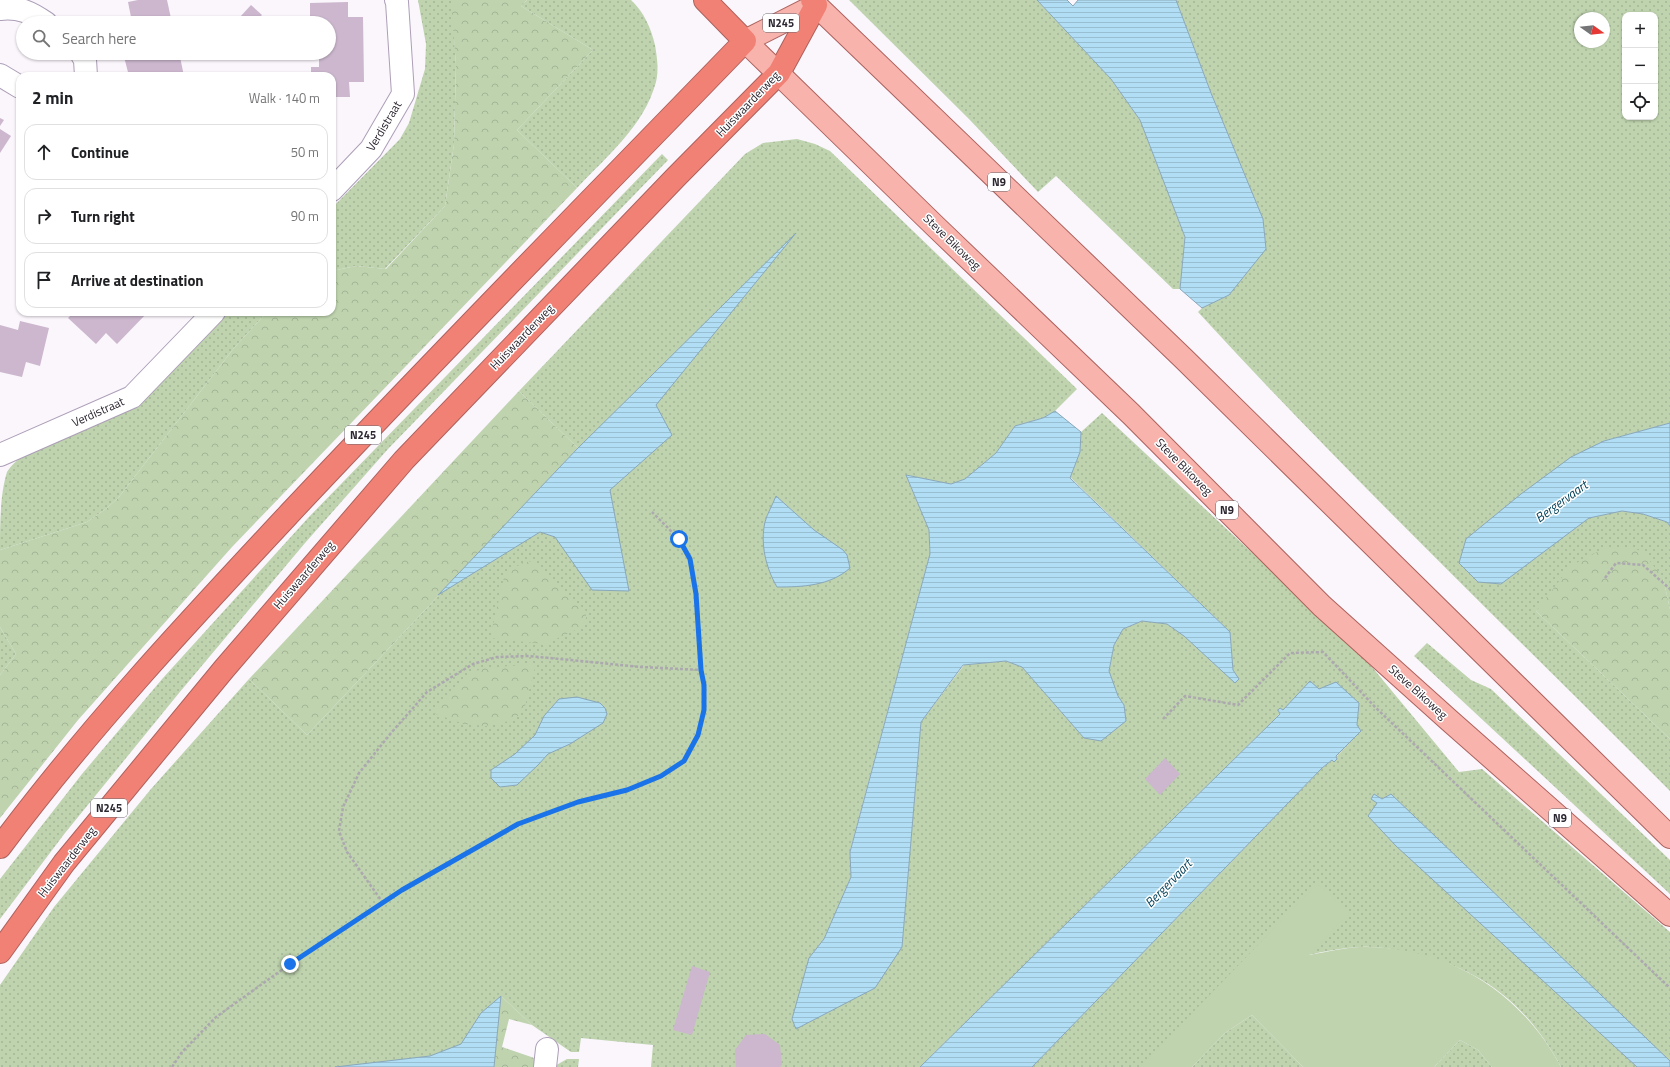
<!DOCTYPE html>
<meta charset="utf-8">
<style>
:root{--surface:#fff;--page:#f6f6f6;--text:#202124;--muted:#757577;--line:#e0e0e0}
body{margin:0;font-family:"Titillium Web",sans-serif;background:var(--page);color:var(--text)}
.controls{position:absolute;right:12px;top:12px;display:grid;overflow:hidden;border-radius:8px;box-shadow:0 1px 3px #0004}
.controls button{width:36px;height:36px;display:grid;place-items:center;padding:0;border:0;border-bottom:1px solid var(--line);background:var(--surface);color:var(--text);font:20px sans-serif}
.compass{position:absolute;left:1574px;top:12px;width:36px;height:36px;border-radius:50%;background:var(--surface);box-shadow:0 1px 3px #0004;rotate:105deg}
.stop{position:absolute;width:12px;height:12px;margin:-9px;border:3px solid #1a73e8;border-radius:50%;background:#fff}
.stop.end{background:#1a73e8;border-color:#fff;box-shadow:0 1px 4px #0008}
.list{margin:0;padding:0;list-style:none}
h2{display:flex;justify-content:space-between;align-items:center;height:52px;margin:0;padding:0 16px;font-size:17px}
h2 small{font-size:13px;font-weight:400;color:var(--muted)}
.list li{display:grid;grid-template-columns:26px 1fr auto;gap:12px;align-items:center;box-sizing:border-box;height:56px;margin:0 8px 8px;padding:0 8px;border:1px solid var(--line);border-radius:12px}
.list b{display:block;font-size:15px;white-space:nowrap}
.list em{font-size:13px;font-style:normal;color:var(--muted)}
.icon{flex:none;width:22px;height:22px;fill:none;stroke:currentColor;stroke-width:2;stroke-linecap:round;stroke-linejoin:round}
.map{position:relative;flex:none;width:1670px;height:1067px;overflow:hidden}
.search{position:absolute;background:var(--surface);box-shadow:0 1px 3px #0004;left:16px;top:16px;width:320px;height:44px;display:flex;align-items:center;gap:10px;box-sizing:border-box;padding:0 14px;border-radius:22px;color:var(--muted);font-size:15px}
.panel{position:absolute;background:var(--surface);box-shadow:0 1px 3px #0004;left:16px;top:72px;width:320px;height:244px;border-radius:12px}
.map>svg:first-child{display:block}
.grass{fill:url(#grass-dots);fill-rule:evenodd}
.forest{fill:url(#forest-crowns)}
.garden{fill:#bed3ae}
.water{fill:url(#water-rules);stroke:#89a7ba}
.building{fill:#ccb7ce}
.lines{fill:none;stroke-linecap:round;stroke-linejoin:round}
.minor-casing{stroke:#ac9eb7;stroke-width:24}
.major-casing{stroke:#ad615d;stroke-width:24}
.highway-casing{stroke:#ad615d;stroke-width:24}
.path{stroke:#ada8b0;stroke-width:2.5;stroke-dasharray:3 2;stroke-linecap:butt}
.minor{stroke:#fff;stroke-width:22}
.major{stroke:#f7b3ac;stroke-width:22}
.highway{stroke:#f28175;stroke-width:22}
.route{stroke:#1a73e8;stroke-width:5}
.labels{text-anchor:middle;stroke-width:3;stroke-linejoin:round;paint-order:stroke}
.shield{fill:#fff;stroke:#6b676e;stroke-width:1}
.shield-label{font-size:11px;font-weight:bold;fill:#2c2630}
.street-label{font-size:12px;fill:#2c2630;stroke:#fff}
.water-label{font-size:13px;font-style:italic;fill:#034159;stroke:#fff}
</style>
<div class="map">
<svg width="1670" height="1067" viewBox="0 0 1670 1067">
<defs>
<pattern id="grass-dots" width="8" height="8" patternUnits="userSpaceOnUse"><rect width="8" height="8" fill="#bed3ae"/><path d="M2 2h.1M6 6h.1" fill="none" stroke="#a3b596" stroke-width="1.8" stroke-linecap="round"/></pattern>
<pattern id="forest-crowns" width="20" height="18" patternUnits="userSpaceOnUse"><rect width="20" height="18" fill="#bed3ae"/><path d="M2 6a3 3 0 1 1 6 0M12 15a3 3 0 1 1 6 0" fill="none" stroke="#a3b596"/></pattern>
<pattern id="water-rules" width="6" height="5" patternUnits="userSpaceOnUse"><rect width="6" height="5" fill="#b1def5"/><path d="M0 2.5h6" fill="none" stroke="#98bed2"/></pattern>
</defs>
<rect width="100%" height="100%" fill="#faf6fc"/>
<!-- grass -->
<g class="grass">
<polygon points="418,0 451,0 452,2 456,65 454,144 445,206 385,269 356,266 332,271 332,208 400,139 409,123 425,69 426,44"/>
<path d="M 527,0 L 631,0 C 644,12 651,28 655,45 C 657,57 659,70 656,82 C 644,126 607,156 577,188 L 517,130 L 593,50 L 521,6 Z"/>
<polygon points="849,0 1037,0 1111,79 1140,120 1185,237 1180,289 1173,289 1056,176 1038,192 969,119"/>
<path d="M 1176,0 L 1670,0 L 1670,423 L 1604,441 L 1573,529 L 1589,518 L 1622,511 L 1643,514 L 1667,522 L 1670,526 L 1670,609 L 1663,578 L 1536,611 L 1670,739 L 1670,791 C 1512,632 1350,478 1198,312 L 1202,308 L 1229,295 L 1266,248 L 1263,219 L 1211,93 ZM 1625,15 L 1655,15 L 1655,117 L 1625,117 ZM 1580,18 L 1604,18 L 1604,42 L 1580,42 Z"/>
<path d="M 797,139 L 815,144 L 830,151 L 1077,389 L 1055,411 L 1043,418 L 1015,426 L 996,453 L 965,479 L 951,484 L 906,475 L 929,530 L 930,554 L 850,851 L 851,877 L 824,939 L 809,958 L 902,947 L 921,722 L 964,665 L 1006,661 L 1022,667 L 1084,738 L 1124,705 L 1118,696 L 1109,672 L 1114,645 L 1123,629 L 1142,621 L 1167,624 L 1233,670 L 1230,632 L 1070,477 L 1080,452 L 1081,432 L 1102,413 L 1291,589 L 1372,667 L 1459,772 L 1482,769 L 1670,932 L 1670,1067 L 1561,1067 C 1528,1005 1480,967 1411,953 C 1394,949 1377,946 1360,947 C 1342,948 1325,951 1308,955 L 1141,1067 L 1032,1067 L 1322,768 L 1332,760 L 1337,758 L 1336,757 L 1361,731 L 1357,725 L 1359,703 L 1336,683 L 1283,711 L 1280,708 L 1278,710 L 1280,713 L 1273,721 L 920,1067 L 651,1067 L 653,1045 L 581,1038 L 579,1052 L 571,1052 L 532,1025 L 501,996 L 494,1067 L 0,1067 L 0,985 L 54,907 L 151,789 L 249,679 L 307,735 L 578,448 L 519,391 L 745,154 L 763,143 Z"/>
<polygon points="662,154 668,160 388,449 305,543 179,693 65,833 0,919 0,879 82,774 163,678 308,518"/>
<path d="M 229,312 L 267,312 L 234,348 L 119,497 L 107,508 L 87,522 L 0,550 C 0,526 0,494 7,472 C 11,465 19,459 25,454 L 139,403 Z"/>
<polygon points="0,627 16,654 0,675"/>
<polygon points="1427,643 1471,680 1491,689 1670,860 1670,894 1414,656"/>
<polygon points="1252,1015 1303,1067 1192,1067 1225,1033"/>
<polygon points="1460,1040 1478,1050 1492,1067 1434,1067"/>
<polygon points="567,1059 579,1059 578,1067 553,1067"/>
</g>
<!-- forest -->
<g class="forest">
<polygon points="451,0 527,0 521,6 593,50 517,130 577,188 232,547 78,720 0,818 0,675 16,654 0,627 0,550 87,522 107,508 119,497 234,348 267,312 332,312 332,271 356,266 386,269 445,206 454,144 456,65"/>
<polygon points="519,391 578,448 307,735 249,679"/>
<polygon points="1607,548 1629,548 1642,551 1663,578 1670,609 1670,739 1536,611 1570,567 1588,556"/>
<polygon points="532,561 586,611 586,619 582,627 545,644 490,638 505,573 523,563"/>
<polygon points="536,664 524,710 513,720 486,726 464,724 433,713 473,672 485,668"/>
<polygon points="501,996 532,1025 509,1019 502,1047 540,1060 536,1067 494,1067"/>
</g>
<!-- garden -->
<path class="garden" d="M 1317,884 L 1349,913 L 1309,955 C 1326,952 1342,948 1360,947 C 1447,945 1521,992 1561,1067 L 1492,1067 L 1478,1050 L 1460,1040 L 1434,1067 L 1303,1067 L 1252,1015 L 1225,1033 L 1192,1067 L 1140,1067 Z"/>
<!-- water -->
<g class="water">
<polygon points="1037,0 1067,0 1073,6 1078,0 1176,0 1211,93 1263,219 1266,249 1229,295 1202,308 1180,289 1185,237 1140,120 1111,79"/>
<polygon points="796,233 656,405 672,435 610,490 629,591 592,590 555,537 540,532 438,595 578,448"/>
<polygon points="1055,411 1081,432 1080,452 1070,478 1230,632 1233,670 1239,679 1235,683 1184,636 1167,624 1142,621 1123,629 1114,645 1109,671 1118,696 1124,705 1126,721 1101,741 1084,738 1022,667 1006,661 963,665 921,722 902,947 875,988 796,1029 792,1019 809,958 824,939 851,877 850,852 930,554 929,530 906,475 951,484 965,479 996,453 1015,426 1043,418"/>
<polygon points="1670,423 1670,526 1667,522 1643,514 1622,511 1589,518 1501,584 1478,582 1459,563 1466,539 1521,494 1571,457 1604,441"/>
<path d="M 776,496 L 814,530 L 843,550 L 847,555 L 850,568 C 830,586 802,587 777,587 C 766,568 760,544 765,522 C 767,514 773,504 776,496 Z"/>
<polygon points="1310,681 1319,689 1336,682 1359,703 1357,725 1361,731 1336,756 1337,759 1334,762 1332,760 1322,768 1032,1067 920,1067 1273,721 1280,714 1278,710 1280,708 1283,710"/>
<polygon points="577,697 600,703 605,708 607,714 603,723 570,744 548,754 538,765 517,785 500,787 491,778 491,770 515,754 535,735 544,716 559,699"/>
<polygon points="1374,794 1382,799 1391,794 1670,1061 1670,1067 1637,1067 1396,846 1368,816 1377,803 1371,799"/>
<polygon points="501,996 494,1067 335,1067 430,1056 461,1044 481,1013"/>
</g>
<!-- building -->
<g class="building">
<polygon points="138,0 167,0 172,23 117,23 116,20 131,17 128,2"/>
<polygon points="348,2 348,17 363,17 364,82 349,82 350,97 332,97 332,76 311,76 311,67 319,67 319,53 329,53 329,23 310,23 310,3"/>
<polygon points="251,5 262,15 254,23 246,23 240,17"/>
<polygon points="123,53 170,53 171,59 180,57 184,76 129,76"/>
<polygon points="0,118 4,120 0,126"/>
<polygon points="0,129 11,136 0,153"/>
<polygon points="74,312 148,312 117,344 106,333 96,344 68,318"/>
<polygon points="20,321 49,328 40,366 26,362 22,377 0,372 0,325 18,330"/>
<polygon points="1165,758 1180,774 1160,795 1145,779"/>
<polygon points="692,966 710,972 692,1035 673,1030"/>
<polygon points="765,1034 780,1045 782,1065 780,1067 736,1067 735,1050 746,1035"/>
</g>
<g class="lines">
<!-- minor casing -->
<g class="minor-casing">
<g id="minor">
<path d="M 0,9 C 20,7 30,12 46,23"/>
<polyline points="81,53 85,60 86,76"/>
<polyline points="0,75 20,87"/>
<polyline points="332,190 371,149 403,94 397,2 396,0"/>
<polyline points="0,455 132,397 214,312"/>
<polyline points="545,1067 547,1049"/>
</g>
</g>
<!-- major casing -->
<g class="major-casing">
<polyline id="major" points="1670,837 1183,358 816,5 745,41 935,226 1131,414 1322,606 1450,721 1670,915"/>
</g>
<!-- highway casing -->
<g class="highway-casing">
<g id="highway">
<path d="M 0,847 C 88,729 189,621 289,514 C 439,354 593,198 745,41 L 705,0"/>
<polyline points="0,952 64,863 224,669 404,460 676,177 779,73 816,5 812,0"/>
</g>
</g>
<!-- path -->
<g class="path">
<polyline points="1605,578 1616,563 1643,565 1670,589"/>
<polyline points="1163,719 1185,696 1238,705 1290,653 1323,652 1376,708 1670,988"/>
<polyline points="383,903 347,852 339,831 343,807 359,773 391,733 427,692 473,664 497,657 529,656 641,667 701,670"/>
<polyline points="172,1067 182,1052 216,1017 290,964 402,890 518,824 578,802 627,790 661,776 684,761 699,735 704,710 704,685 701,670 696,595 690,559 679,539 652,512"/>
</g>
<!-- minor -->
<use href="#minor" class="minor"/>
<!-- major -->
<use href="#major" class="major"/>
<!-- highway -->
<use href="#highway" class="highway"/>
</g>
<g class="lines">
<!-- route -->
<polyline class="route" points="290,964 402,890 518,824 578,802 627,790 661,776 684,761 698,735 704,710 704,685 701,670 696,594 690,559 679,539"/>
</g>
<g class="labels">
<!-- shield labels -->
<g class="shield">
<rect x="763" y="14" width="36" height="18" rx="3"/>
<rect x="988" y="173" width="22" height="18" rx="3"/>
<rect x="345" y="426" width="36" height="18" rx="3"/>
<rect x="1216" y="501" width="22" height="18" rx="3"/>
<rect x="91" y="799" width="36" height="18" rx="3"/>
<rect x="1549" y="809" width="22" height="18" rx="3"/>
</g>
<g class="shield-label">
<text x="781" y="27">N245</text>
<text x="999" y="186">N9</text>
<text x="363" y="439">N245</text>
<text x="1227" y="514">N9</text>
<text x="109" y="812">N245</text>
<text x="1560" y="822">N9</text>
</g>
<!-- street labels -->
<g class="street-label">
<text transform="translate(748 104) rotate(-46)" y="4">Huiswaarderweg</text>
<text transform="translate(384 126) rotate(-59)" y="4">Verdistraat</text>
<text transform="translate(952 242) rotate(44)" y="4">Steve Bikoweg</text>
<text transform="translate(522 337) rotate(-46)" y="4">Huiswaarderweg</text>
<text transform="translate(98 412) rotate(-24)" y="4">Verdistraat</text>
<text transform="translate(1184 467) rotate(45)" y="4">Steve Bikoweg</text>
<text transform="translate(304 575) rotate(-49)" y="4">Huiswaarderweg</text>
<text transform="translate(1418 692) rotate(42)" y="4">Steve Bikoweg</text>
<text transform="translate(67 862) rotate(-52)" y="4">Huiswaarderweg</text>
</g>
<!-- water labels -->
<g class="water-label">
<text transform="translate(1561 501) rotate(-36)" y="5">Bergervaart</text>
<text transform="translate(1168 883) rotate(-46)" y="5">Bergervaart</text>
</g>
</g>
</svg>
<div class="controls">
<button>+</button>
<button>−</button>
<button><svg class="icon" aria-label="locate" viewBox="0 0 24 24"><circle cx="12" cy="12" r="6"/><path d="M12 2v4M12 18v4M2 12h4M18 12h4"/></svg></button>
</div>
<svg class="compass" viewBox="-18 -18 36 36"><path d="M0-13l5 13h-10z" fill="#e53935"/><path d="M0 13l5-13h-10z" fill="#757577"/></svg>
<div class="stop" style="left:679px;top:539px"></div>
<div class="stop end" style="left:290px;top:964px"></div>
<div class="search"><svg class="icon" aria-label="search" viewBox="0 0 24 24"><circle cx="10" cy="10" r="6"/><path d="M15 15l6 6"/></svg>Search here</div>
<section class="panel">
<h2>2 min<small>Walk · 140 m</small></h2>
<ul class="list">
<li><svg class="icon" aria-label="ahead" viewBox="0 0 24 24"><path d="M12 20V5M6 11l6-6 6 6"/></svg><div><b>Continue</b></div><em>50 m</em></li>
<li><svg class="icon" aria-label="right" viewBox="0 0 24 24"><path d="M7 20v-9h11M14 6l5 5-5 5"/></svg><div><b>Turn right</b></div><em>90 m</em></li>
<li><svg class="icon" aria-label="arrive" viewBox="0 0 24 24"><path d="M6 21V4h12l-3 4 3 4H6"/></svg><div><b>Arrive at destination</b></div></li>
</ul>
</section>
</div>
